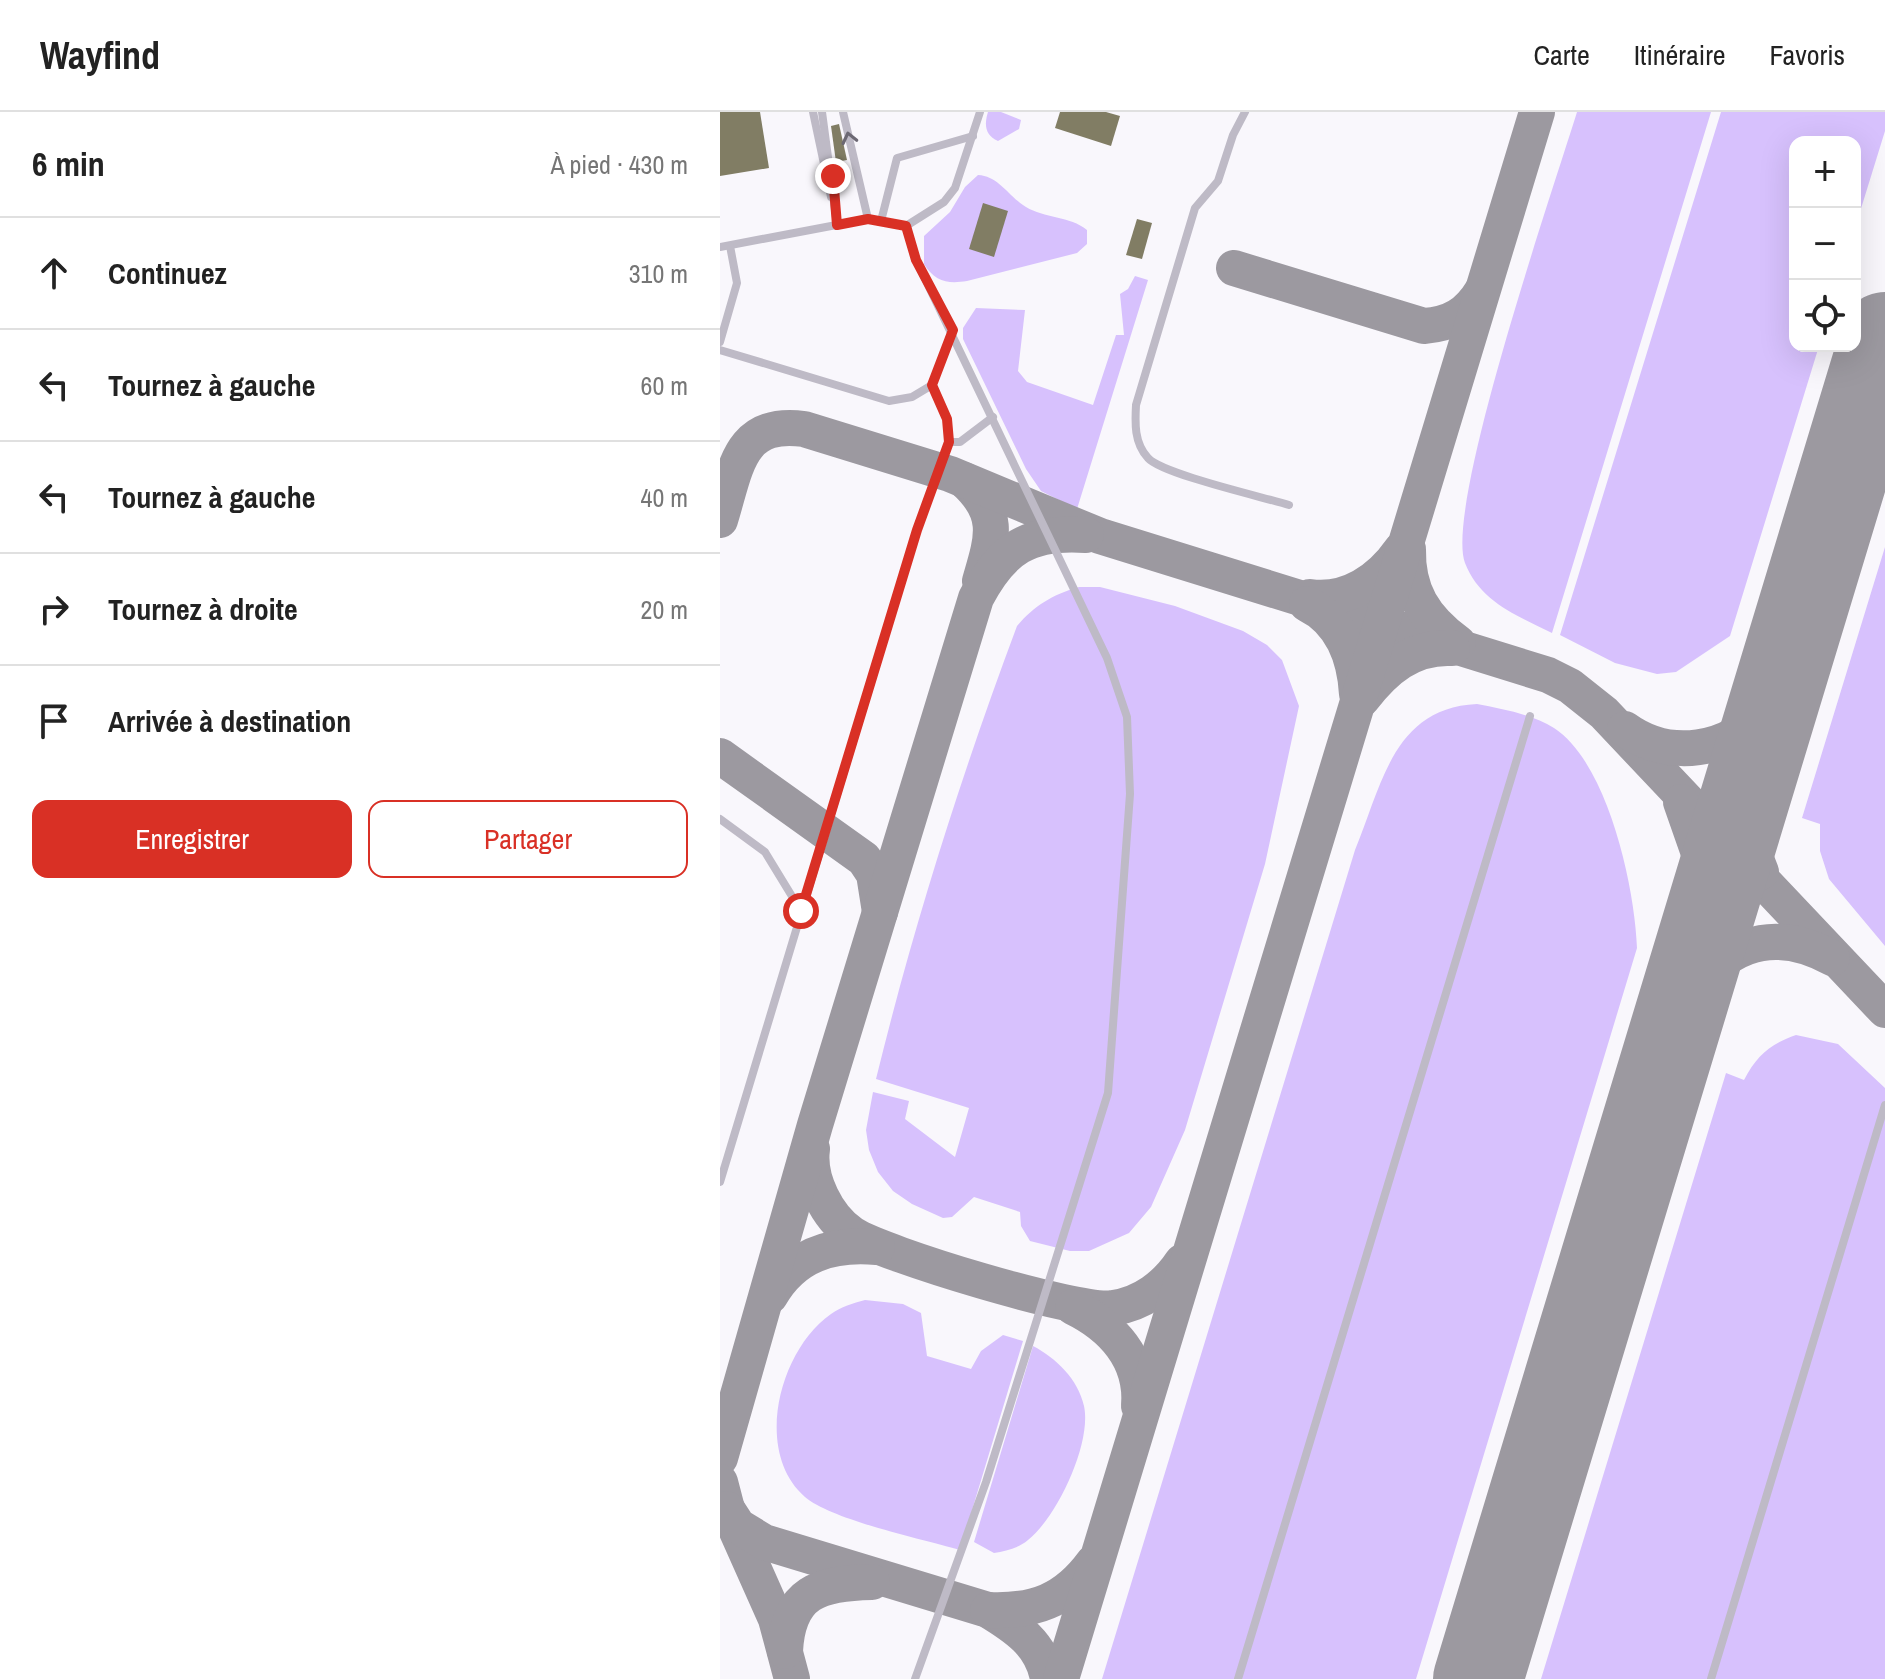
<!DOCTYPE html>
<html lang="fr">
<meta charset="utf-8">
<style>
:root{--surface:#fff;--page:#f2f2f2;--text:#222;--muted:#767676;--line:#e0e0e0;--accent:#d93025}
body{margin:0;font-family:"Archivo Narrow",sans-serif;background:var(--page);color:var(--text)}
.controls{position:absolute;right:24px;top:24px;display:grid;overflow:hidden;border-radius:16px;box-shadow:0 8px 32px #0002}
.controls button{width:72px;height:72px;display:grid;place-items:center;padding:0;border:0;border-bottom:2px solid var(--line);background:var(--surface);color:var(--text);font:40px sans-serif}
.stop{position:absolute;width:24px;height:24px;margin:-18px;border:6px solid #d93025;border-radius:50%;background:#fff}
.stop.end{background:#d93025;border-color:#fff;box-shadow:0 2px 8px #0008}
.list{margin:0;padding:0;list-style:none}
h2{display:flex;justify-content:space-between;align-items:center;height:104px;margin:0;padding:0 32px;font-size:34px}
h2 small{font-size:26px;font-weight:400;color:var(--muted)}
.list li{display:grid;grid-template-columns:52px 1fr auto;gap:24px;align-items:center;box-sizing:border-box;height:112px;padding:0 32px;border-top:2px solid var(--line)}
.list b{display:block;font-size:30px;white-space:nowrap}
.list em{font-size:26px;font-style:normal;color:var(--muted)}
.actions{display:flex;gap:16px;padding:24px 32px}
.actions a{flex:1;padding:18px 0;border:2px solid var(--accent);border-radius:16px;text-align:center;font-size:28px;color:var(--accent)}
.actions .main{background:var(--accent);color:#fff}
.icon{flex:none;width:44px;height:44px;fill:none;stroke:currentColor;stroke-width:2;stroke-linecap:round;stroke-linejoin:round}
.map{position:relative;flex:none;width:1165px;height:1567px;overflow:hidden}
header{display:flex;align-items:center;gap:48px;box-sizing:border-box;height:112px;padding:0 40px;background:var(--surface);border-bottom:2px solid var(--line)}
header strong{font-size:38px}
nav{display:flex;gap:44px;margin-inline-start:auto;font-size:28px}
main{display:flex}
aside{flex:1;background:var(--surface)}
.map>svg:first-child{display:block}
.green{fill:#d7c1fd}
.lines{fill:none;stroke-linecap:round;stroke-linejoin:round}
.taxiway{stroke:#9c99a0;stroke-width:36}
.runway{stroke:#9c99a0;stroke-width:90}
.building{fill:#817d64}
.service{stroke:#bebac6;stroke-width:8}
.oneway{stroke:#6c6873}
.route{stroke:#d93025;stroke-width:10}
</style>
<header>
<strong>Wayfind</strong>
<nav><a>Carte</a><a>Itinéraire</a><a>Favoris</a></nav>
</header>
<main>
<aside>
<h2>6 min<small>À pied · 430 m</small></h2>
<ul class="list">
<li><svg class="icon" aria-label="ahead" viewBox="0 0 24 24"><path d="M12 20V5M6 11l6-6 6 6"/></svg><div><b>Continuez</b></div><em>310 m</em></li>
<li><svg class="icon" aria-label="left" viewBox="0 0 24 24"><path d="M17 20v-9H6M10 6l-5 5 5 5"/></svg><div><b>Tournez à gauche</b></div><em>60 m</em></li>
<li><svg class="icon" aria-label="left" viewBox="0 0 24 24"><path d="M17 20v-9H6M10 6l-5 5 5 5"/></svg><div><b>Tournez à gauche</b></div><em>40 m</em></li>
<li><svg class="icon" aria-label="right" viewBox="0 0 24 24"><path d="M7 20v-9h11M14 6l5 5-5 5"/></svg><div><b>Tournez à droite</b></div><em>20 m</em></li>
<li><svg class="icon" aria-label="arrive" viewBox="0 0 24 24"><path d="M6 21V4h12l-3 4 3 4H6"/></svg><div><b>Arrivée à destination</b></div></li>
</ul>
<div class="actions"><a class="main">Enregistrer</a><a>Partager</a></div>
</aside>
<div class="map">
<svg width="1165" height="1567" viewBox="0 0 1165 1567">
<rect width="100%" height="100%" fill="#f9f7fc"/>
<!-- green -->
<g class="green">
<path d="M 268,0 L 281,0 L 301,8 L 299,17 L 278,29 C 265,23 264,13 268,0 Z"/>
<path d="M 857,0 L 991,0 L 832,521 C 798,504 760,490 745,451 C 724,395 834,75 857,0 Z"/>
<polygon points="1001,0 1165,0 1165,19 1135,116 1135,30 1075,30 1075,234 1099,234 1010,524 956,560 937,562 895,551 840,523"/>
<path d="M 258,63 C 279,64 289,85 306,95 C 324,106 350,104 367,118 L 367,132 L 357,141 L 247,169 C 228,172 215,170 204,152 L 204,124 L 230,100 L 245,75 Z"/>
<polygon points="415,164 428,168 357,397 321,379 306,357 243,227 243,216 256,196 305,198 298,259 307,270 373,293 396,223 404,223 400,182 408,177"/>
<polygon points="1165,435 1165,834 1109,767 1100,739 1100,712 1082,706"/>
<path d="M 359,475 L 380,475 L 455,494 L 523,519 L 547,533 L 562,548 L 579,594 L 545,752 L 465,1018 L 431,1095 L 409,1121 L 369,1139 L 350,1139 L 310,1129 L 301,1114 L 300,1100 L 254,1085 L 232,1105 L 223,1106 L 192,1092 L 173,1079 L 158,1060 L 149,1038 L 146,1018 L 153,980 L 189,989 L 185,1007 L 235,1045 L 249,996 L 156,967 C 194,812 241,664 297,514 C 315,493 332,483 359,475 Z"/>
<path d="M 757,592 C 782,597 812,602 834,616 C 888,651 915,776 917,836 L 696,1567 L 382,1567 L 635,738 C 662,673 673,596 757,592 Z"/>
<path d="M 1076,923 L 1118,932 L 1165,976 L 1165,1567 L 821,1567 L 1006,961 L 1024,968 C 1037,943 1050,932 1076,923 Z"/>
<path d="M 145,1188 L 183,1192 L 201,1201 L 207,1244 L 251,1257 L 261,1239 L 283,1223 L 303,1229 L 240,1438 C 202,1427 112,1408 85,1385 C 33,1340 59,1238 111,1202 C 121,1195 133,1191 145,1188 Z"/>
<path d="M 313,1234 C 336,1246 358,1267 364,1294 C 372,1331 337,1405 308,1428 C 299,1436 286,1439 274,1441 L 254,1430 Z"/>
</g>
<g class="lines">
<!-- taxiway -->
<g class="taxiway">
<path d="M 514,156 L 704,214 C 731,212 748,202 762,179"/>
<path d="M 244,368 C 281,401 273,425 260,469"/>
<path d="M 0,408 C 16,357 18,308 84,317 L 230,362 L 380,424 L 828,563 L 850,574 L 884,601 L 1165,898"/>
<path d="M 688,437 C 687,479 704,506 738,531"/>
<path d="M 590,485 C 628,490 660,468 681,438"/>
<path d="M 587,492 C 622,509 635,546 637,582"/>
<path d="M 642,587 C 665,557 692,534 732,536"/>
<path d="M 905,617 C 949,649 1010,640 1044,598 C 1052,587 1058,572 1064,559"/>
<polyline points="0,644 144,747 154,762 160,800"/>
<polyline points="961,690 982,750 984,823"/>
<polyline points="1024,692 1029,729 1041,760"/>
<path d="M 962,893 C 999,836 1048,811 1112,846"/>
<path d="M 92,1037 C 88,1067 107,1105 132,1122 C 162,1142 360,1202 393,1196 C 422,1192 446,1174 462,1150"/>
<path d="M 50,1184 C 74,1142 112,1131 157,1135"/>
<path d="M 353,1195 C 392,1214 423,1247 419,1294"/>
<path d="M 0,1346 L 95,1013 L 256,486 C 282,436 309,419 366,423"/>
<polyline points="0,1370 7,1397 56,1507 72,1567"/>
<path d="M 7,1397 L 18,1414 L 44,1430 L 268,1498 C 296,1515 322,1532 328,1567"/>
<path d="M 268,1498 C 314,1500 345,1489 373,1451"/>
<path d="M 65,1539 C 68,1480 99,1471 152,1470"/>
<polyline points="341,1567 817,0"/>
</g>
<!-- runway -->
<polyline class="runway" points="758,1567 1165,225"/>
</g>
<!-- building -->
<g class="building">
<polygon points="0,0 40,0 49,56 0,64"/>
<polygon points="340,0 386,0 400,4 391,34 335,16"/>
<polygon points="119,12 127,48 116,50 111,14"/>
<polygon points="263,91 288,99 274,145 249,137"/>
<polygon points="417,107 432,111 422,147 406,143"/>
</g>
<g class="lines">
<!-- service -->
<g class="service">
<polyline points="93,0 111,85"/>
<polyline points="102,0 117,113"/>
<polyline points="123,0 148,107"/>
<path d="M 525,0 L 513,23 L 498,69 L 475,96 L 416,293 C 415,311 414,331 428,346 C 442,362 543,385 569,393"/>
<polyline points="161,109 177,46 253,24"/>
<polyline points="186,114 196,148 387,546 407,605 410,682 388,981 266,1370 195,1567"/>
<polyline points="0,135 148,107 186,114 224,90 235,76 260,0"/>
<polyline points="0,230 17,171 10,134"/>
<polyline points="0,238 169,289 192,285 212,273"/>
<polyline points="229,330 240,330 273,305"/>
<polyline points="0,707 45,740 81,799"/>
<polyline points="0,1070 197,418 229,330 227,307 212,273 233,218"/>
<polyline points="518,1567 810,604"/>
<polyline points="991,1567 1165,993"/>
</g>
</g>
<!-- one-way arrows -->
<defs><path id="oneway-chevron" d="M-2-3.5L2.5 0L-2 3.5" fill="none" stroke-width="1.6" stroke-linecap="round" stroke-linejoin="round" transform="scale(2)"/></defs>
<use class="oneway" href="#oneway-chevron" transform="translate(129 26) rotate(-103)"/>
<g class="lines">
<!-- route -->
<polyline class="route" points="81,799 197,418 229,330 227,307 212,273 233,218 196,148 186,114 148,107 117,113 113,64"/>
</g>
</svg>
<div class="controls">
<button>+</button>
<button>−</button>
<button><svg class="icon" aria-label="locate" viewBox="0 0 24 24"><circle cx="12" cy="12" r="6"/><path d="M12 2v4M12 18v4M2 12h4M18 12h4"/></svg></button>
</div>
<div class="stop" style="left:81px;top:799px"></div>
<div class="stop end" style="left:113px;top:64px"></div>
</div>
</main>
